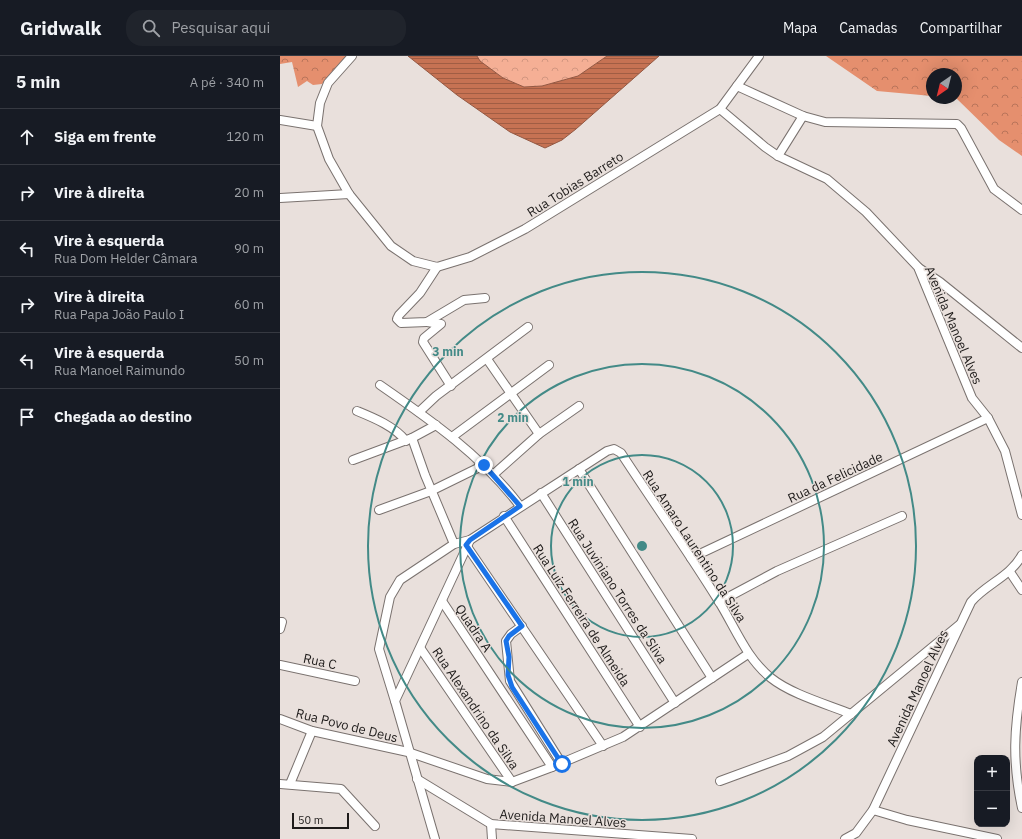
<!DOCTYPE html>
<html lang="pt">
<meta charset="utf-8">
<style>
:root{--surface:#171b24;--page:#20242c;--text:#f1f3f6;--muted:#9ea1a6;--line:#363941}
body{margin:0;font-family:"IBM Plex Sans",sans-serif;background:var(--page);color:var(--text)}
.controls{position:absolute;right:12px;bottom:12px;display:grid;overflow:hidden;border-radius:8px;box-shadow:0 4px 16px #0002}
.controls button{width:36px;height:36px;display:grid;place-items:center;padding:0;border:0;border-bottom:1px solid var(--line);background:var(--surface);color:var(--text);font:20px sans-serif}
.compass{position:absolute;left:646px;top:12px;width:36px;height:36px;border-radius:50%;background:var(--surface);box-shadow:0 4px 16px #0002;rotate:215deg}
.scale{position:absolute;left:12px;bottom:10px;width:57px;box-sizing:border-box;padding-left:4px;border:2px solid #1e1b1a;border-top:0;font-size:11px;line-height:14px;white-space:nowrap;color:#1e1b1a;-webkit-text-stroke:3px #e9e0dc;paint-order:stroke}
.stop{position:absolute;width:12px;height:12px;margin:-9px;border:3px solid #1a73e8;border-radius:50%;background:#fff}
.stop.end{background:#1a73e8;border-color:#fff;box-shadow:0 1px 4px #0008}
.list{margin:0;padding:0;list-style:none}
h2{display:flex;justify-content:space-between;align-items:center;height:52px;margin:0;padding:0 16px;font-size:17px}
h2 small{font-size:13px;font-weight:400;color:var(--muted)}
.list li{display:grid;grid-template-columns:26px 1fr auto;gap:12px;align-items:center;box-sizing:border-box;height:56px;padding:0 16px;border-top:1px solid var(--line)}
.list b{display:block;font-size:15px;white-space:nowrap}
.list p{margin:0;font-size:13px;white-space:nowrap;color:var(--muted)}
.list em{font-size:13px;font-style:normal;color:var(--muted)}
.icon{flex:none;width:22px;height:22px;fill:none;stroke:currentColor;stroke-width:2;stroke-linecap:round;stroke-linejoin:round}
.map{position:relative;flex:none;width:742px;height:783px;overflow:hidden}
header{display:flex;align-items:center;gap:24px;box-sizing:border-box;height:56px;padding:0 20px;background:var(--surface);border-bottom:1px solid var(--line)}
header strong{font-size:19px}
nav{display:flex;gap:22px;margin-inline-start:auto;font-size:14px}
.search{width:280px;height:36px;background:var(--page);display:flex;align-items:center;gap:10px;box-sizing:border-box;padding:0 14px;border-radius:16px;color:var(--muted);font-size:15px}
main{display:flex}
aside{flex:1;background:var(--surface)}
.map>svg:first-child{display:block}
.forest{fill:url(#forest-crowns)}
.park{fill:url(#park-crowns)}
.water{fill:url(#water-rules);stroke:#945842}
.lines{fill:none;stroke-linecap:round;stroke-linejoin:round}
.minor-casing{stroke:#7a726f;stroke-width:10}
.minor{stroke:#fff;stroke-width:8}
.route{stroke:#1a73e8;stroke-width:5}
.ring{fill:none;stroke:#438a87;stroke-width:2}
.labels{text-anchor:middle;stroke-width:3;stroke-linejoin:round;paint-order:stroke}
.street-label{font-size:13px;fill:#1e1b1a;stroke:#e9e0dc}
.centre{fill:#438a87;stroke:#e9e0dc;stroke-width:2}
.ring-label{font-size:12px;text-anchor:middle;font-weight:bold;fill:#438a87;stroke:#e9e0dc;stroke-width:3;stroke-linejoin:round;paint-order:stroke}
</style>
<header>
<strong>Gridwalk</strong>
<div class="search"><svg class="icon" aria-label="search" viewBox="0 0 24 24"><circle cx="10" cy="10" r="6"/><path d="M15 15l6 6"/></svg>Pesquisar aqui</div>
<nav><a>Mapa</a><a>Camadas</a><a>Compartilhar</a></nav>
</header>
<main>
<aside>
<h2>5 min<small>A pé · 340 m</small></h2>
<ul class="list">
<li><svg class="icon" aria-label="ahead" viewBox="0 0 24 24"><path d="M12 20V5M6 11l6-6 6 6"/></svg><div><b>Siga em frente</b></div><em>120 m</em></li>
<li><svg class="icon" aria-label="right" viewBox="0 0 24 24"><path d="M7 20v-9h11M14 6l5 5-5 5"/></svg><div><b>Vire à direita</b></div><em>20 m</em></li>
<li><svg class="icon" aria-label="left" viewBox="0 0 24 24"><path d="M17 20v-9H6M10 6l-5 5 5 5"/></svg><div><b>Vire à esquerda</b><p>Rua Dom Helder Câmara</p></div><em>90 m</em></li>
<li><svg class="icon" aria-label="right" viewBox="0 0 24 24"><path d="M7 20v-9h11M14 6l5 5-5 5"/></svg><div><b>Vire à direita</b><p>Rua Papa João Paulo I</p></div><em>60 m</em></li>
<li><svg class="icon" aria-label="left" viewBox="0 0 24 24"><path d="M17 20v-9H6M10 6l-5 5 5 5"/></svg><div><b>Vire à esquerda</b><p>Rua Manoel Raimundo</p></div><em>50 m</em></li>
<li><svg class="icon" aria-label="arrive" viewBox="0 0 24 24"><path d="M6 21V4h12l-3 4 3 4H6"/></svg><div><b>Chegada ao destino</b></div></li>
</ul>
</aside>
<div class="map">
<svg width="742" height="783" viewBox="0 0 742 783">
<defs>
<pattern id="forest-crowns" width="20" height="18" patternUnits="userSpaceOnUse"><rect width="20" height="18" fill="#e58f6e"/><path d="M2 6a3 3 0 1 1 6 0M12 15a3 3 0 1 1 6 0" fill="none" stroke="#b9745a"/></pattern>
<pattern id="park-crowns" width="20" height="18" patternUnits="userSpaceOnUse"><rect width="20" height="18" fill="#f5af95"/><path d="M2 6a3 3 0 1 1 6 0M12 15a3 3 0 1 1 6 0" fill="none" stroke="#d29680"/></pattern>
<pattern id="water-rules" width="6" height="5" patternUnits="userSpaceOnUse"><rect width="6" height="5" fill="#c67253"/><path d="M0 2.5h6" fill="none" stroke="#a05d44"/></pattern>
</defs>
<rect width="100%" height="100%" fill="#e9e0dc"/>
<!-- forest -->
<g class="forest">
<polygon points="0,0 67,0 42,28 33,29 27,25 18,31 12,6 0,8"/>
<polygon points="546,0 742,0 742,100 719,84 676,42 676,18 652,18 652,40 597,35"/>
</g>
<!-- park -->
<polygon class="park" points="197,0 327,0 298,20 262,30 244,31 223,22 200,5"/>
<!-- water -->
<polygon class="water" points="128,0 197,0 200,5 223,22 244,31 262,30 298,20 327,0 379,0 296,73 282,84 265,92 230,76 177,39"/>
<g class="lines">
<!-- minor casing -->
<g class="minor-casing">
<g id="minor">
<polyline points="72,0 48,27 40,47 37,70 49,103 69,138 111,190 133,205 157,211 190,201 245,173 440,53 479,0"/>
<polyline points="457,30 523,60 545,66 677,68 681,72 714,133 742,154"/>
<polyline points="440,53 485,91 498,100 547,123 586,156 638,211 692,342 708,362 725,395 742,459"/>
<polyline points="0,64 37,70"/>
<polyline points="498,100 523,60"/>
<polyline points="0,142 69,138"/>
<polyline points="157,211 140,237 119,259 117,263 121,267 147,266 184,244 205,242"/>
<polyline points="639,212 660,226 742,292"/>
<polyline points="147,266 161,268 144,282 143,286 171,330"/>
<polyline points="207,303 259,378"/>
<path d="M 100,329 C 152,365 202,400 240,450"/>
<path d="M 77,355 C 94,362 114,370 126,385"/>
<polyline points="139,356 156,340 248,271"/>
<polyline points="172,381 269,309"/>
<polyline points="132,382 145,419 174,488"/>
<polyline points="73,404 132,382 156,369"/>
<polyline points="299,413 432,622"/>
<polyline points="214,418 259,378 299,350"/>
<polyline points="261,437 395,647"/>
<polyline points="99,454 151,435 204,409"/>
<polyline points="224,460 360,671"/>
<polyline points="186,489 323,690"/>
<polyline points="411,502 708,362"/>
<polyline points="730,516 742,534"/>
<polyline points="162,545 272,711"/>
<polyline points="439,546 497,515 622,460"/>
<polyline points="0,566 2,566 0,573"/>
<polyline points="242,570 231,578 226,585 230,625 282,708"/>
<polyline points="141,593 232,726"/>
<polyline points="0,609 75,625"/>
<path d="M 742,626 C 734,673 732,705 742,752"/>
<path d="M 115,645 L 99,593 L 110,541 L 120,524 L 174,488 L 190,484 L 327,395 L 334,393 L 341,397 C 373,446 407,494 438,544 C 455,571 466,602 491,622 C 511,638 546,648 571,658"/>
<polyline points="0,663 32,675 128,696 207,723 232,726 272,711 343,681 468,598"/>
<polyline points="137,723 211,768 412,783"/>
<polyline points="440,725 508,700 543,681 679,569"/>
<polyline points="0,728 61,733 95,770"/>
<polyline points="10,728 32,675"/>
<polyline points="593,754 627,764 717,783"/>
<polyline points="211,768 212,783"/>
<polyline points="155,783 115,645 190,484"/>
<path d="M 565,783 L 576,777 L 593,754 L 691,546 C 706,528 730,521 742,499"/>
</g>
</g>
<!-- minor -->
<use href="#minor" class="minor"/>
</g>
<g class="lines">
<!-- route -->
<polyline class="route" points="204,409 240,450 190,484 186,489 242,570 229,580 226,585 229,601 228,619 232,631 282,708"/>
</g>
<!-- distance rings -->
<g class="ring">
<circle cx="362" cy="490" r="91"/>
<circle cx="362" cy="490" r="182"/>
<circle cx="362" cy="490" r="274"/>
</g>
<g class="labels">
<!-- street labels -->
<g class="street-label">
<text transform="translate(295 128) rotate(-32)" y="5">Rua Tobias Barreto</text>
<text transform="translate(674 269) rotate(67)" y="5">Avenida Manoel Alves</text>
<text transform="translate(555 421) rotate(-25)" y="5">Rua da Felicidade</text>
<text transform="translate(415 490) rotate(57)" y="5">Rua Amaro Laurentino da Silva</text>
<text transform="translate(338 535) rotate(57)" y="5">Rua Juviniano Torres da Sliva</text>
<text transform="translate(302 559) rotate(57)" y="5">Rua Luiz Ferreira de Almeida</text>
<text transform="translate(194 572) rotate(56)" y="5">Quadra A</text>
<text transform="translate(40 605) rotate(12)" y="5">Rua C</text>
<text transform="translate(637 632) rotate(-65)" y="5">Avenida Manoel Alves</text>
<text transform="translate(196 652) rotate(56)" y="5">Rua Alexandrino da Silva</text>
<text transform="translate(67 669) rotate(14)" y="5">Rua Povo de Deus</text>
<text transform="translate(283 762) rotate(4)" y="5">Avenida Manoel Alves</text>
</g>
</g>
<circle cx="362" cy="490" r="6" class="centre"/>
<g class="ring-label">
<text x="168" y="300">3 min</text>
<text x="233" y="366">2 min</text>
<text x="298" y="430">1 min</text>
</g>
</svg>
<div class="controls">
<button>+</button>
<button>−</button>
</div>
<svg class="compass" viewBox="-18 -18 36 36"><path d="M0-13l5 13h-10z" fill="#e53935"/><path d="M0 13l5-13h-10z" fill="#9ea1a6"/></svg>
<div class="scale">50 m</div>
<div class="stop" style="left:282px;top:708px"></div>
<div class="stop end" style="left:204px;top:409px"></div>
</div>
</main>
